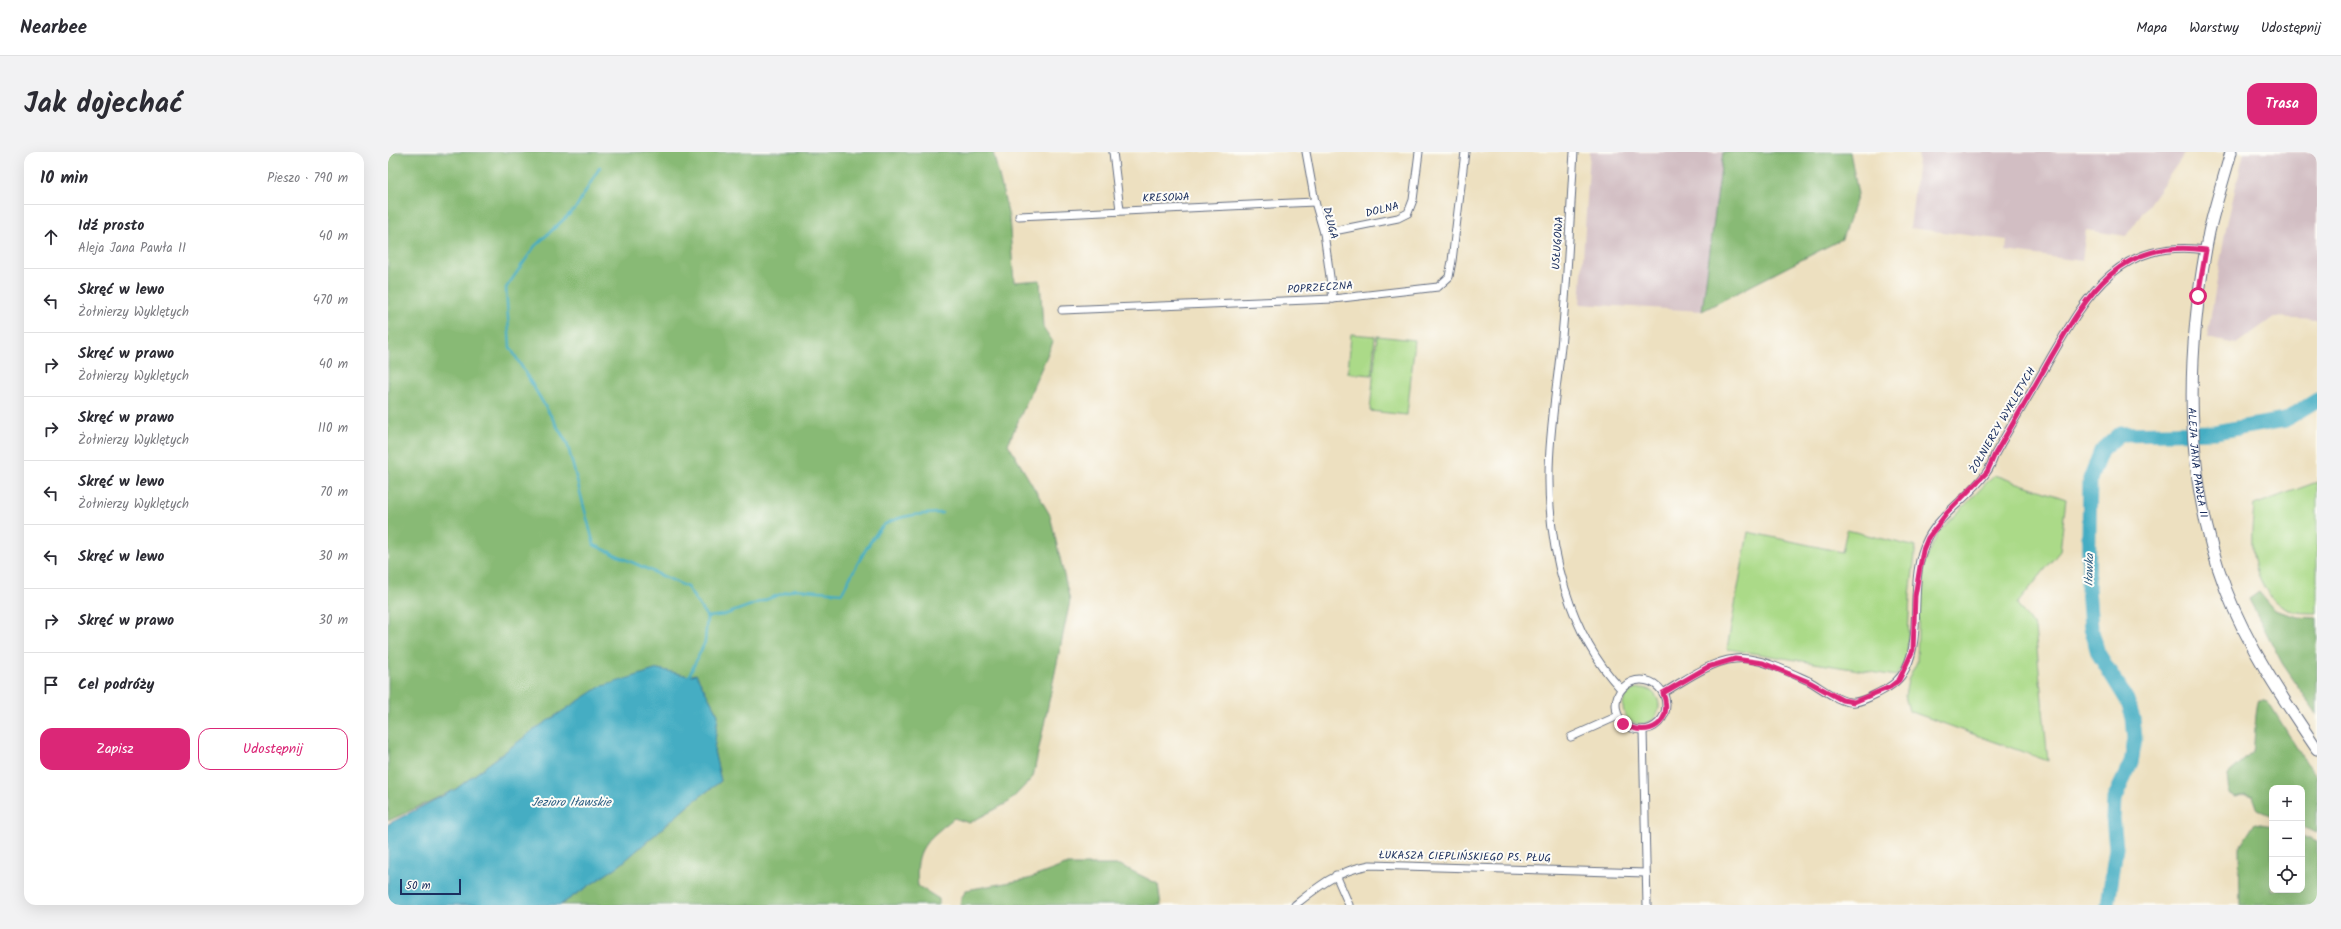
<!DOCTYPE html>
<html lang="pl">
<meta charset="utf-8">
<style>
:root{--surface:#fff;--page:#f2f2f3;--text:#2b2b33;--muted:#7c7c81;--line:#e1e1e2;--accent:#db2777}
body{margin:0;font-family:Kalam,sans-serif;background:var(--page);color:var(--text)}
.controls{position:absolute;right:12px;bottom:12px;display:grid;overflow:hidden;border-radius:8px;box-shadow:0 4px 16px #0002}
.controls button{width:36px;height:36px;display:grid;place-items:center;padding:0;border:0;border-bottom:1px solid var(--line);background:var(--surface);color:var(--text);font:20px sans-serif}
.scale{position:absolute;left:12px;bottom:10px;width:61px;box-sizing:border-box;padding-left:4px;border:2px solid #1b2f5e;border-top:0;font-size:11px;line-height:14px;white-space:nowrap;color:#1b2f5e;-webkit-text-stroke:3px #fdfcf7;paint-order:stroke}
.stop{position:absolute;width:12px;height:12px;margin:-9px;border:3px solid #db2777;border-radius:50%;background:#fff}
.stop.end{background:#db2777;border-color:#fff;box-shadow:0 1px 4px #0008}
.list{margin:0;padding:0;list-style:none}
h2{display:flex;justify-content:space-between;align-items:center;height:52px;margin:0;padding:0 16px;font-size:17px}
h2 small{font-size:13px;font-weight:400;color:var(--muted)}
.list li{display:grid;grid-template-columns:26px 1fr auto;gap:12px;align-items:center;box-sizing:border-box;height:64px;padding:0 16px;border-top:1px solid var(--line)}
.list b{display:block;font-size:15px;white-space:nowrap}
.list p{margin:0;font-size:13px;white-space:nowrap;color:var(--muted)}
.list em{font-size:13px;font-style:normal;color:var(--muted)}
.actions{display:flex;gap:8px;padding:12px 16px}
.actions a{flex:1;padding:9px 0;border:1px solid var(--accent);border-radius:12px;text-align:center;font-size:14px;color:var(--accent)}
.actions .main{background:var(--accent);color:#fff}
.icon{flex:none;width:22px;height:22px;fill:none;stroke:currentColor;stroke-width:2;stroke-linecap:round;stroke-linejoin:round}
.map{position:relative;flex:none;width:1929px;height:753px;overflow:hidden;border-radius:12px}
header{display:flex;align-items:center;gap:24px;box-sizing:border-box;height:56px;padding:0 20px;background:var(--surface);border-bottom:1px solid var(--line)}
header strong{font-size:19px}
nav{display:flex;gap:22px;margin-inline-start:auto;font-size:14px}
.intro{display:flex;align-items:center;justify-content:space-between;box-sizing:border-box;height:96px;padding:0 24px}
h1{margin:0;font-size:28px}
.button{padding:10px 18px;border-radius:12px;background:var(--accent);color:#fff;font-size:14px;font-weight:700}
main{display:flex;gap:24px;padding:0 24px}
aside{flex:1;background:var(--surface);border-radius:12px;box-shadow:0 4px 16px #0002}
.map>svg:first-child{display:block}
.industrial{fill:#d2bec3}
.green{fill:#abda88;stroke:#638473}
.forest{fill:#88ba74;stroke:#527469}
.water{fill:#44adc3;stroke:#306e90}
.lines{fill:none;stroke-linecap:round;stroke-linejoin:round}
.stream{stroke:#44adc3;stroke-width:2.5}
.river{stroke:#44adc3;stroke-width:15}
.minor-casing{stroke:#646d80;stroke-width:9}
.secondary-casing{stroke:#646d80;stroke-width:13}
.minor{stroke:#fff;stroke-width:7}
.secondary{stroke:#fff;stroke-width:11}
.route{stroke:#db2777;stroke-width:5}
.labels{text-anchor:middle;stroke-width:4;stroke-linejoin:round;paint-order:stroke}
.street-label{font-size:11px;fill:#1b2f5e;stroke:#fdfcf7}
.water-label{font-size:12px;font-style:italic;fill:#295b81;stroke:#fdfcf7}
</style>
<header>
<strong>Nearbee</strong>
<nav><a>Mapa</a><a>Warstwy</a><a>Udostępnij</a></nav>
</header>
<div class="intro"><h1>Jak dojechać</h1><a class="button">Trasa</a></div>
<main>
<aside>
<h2>10 min<small>Pieszo · 790 m</small></h2>
<ul class="list">
<li><svg class="icon" aria-label="ahead" viewBox="0 0 24 24"><path d="M12 20V5M6 11l6-6 6 6"/></svg><div><b>Idź prosto</b><p>Aleja Jana Pawła II</p></div><em>40 m</em></li>
<li><svg class="icon" aria-label="left" viewBox="0 0 24 24"><path d="M17 20v-9H6M10 6l-5 5 5 5"/></svg><div><b>Skręć w lewo</b><p>Żołnierzy Wyklętych</p></div><em>470 m</em></li>
<li><svg class="icon" aria-label="right" viewBox="0 0 24 24"><path d="M7 20v-9h11M14 6l5 5-5 5"/></svg><div><b>Skręć w prawo</b><p>Żołnierzy Wyklętych</p></div><em>40 m</em></li>
<li><svg class="icon" aria-label="right" viewBox="0 0 24 24"><path d="M7 20v-9h11M14 6l5 5-5 5"/></svg><div><b>Skręć w prawo</b><p>Żołnierzy Wyklętych</p></div><em>110 m</em></li>
<li><svg class="icon" aria-label="left" viewBox="0 0 24 24"><path d="M17 20v-9H6M10 6l-5 5 5 5"/></svg><div><b>Skręć w lewo</b><p>Żołnierzy Wyklętych</p></div><em>70 m</em></li>
<li><svg class="icon" aria-label="left" viewBox="0 0 24 24"><path d="M17 20v-9H6M10 6l-5 5 5 5"/></svg><div><b>Skręć w lewo</b></div><em>30 m</em></li>
<li><svg class="icon" aria-label="right" viewBox="0 0 24 24"><path d="M7 20v-9h11M14 6l5 5-5 5"/></svg><div><b>Skręć w prawo</b></div><em>30 m</em></li>
<li><svg class="icon" aria-label="arrive" viewBox="0 0 24 24"><path d="M6 21V4h12l-3 4 3 4H6"/></svg><div><b>Cel podróży</b></div></li>
</ul>
<div class="actions"><a class="main">Zapisz</a><a>Udostępnij</a></div>
</aside>
<div class="map">
<svg width="1929" height="753" viewBox="0 0 1929 753">
<rect width="100%" height="100%" fill="#fdfcf7"/>
<filter id="ink" filterUnits="userSpaceOnUse"><feTurbulence type="fractalNoise" baseFrequency=".025" numOctaves="2"/><feDisplacementMap in="SourceGraphic" scale="8" xChannelSelector="R" yChannelSelector="G"/><feConvolveMatrix kernelMatrix="1 2 1 2 8 2 1 2 1" color-interpolation-filters="sRGB"/></filter>
<filter id="wash" filterUnits="userSpaceOnUse"><feTurbulence type="fractalNoise" baseFrequency=".012" numOctaves="4" result="noise"/><feDisplacementMap in="SourceGraphic" scale="16" xChannelSelector="R" yChannelSelector="G"/><feGaussianBlur stdDeviation="0.9" result="paint"/><feColorMatrix in="noise" values="0 0 0 0 0 0 0 0 0 0 0 0 0 0 0 0 0 1.4 0 .05"/><feComposite in="paint" operator="in"/></filter>
<g filter="url(#wash)">
<rect width="100%" height="100%" fill="#ede0c0"/>
<!-- industrial -->
<g class="industrial">
<polygon points="1202,0 1335,0 1314,159 1192,152"/>
<polygon points="1531,0 1798,0 1738,84 1698,78 1694,109 1618,99 1619,88 1522,76"/>
<polygon points="1856,0 1929,0 1929,167 1886,165 1848,192 1819,186 1838,76"/>
</g>
<!-- green -->
<g class="green">
<polygon points="963,182 987,184 984,223 960,221"/>
<polygon points="989,184 1027,188 1019,263 982,259"/>
<polygon points="1606,323 1678,347 1672,399 1629,452 1647,476 1660,609 1521,559 1517,544 1520,528 1529,510 1531,447 1537,410 1550,381"/>
<path d="M 1929,330 L 1929,461 C 1920,461 1909,461 1901,458 C 1878,450 1865,417 1864,394 C 1863,381 1865,367 1866,353 Z"/>
<polygon points="1459,378 1528,395 1522,443 1519,505 1508,524 1339,497 1360,380 1454,400"/>
<circle cx="1253" cy="554" r="18"/>
</g>
<!-- forest -->
<g class="forest">
<path d="M 0,0 L 605,0 L 621,65 L 626,130 L 652,128 L 655,175 L 665,190 L 620,292 L 662,363 L 682,449 L 645,625 L 621,650 L 581,671 L 566,666 C 538,689 526,696 530,734 L 551,747 L 551,753 L 172,753 L 232,713 L 302,652 L 333,629 L 326,599 L 330,563 L 308,522 L 301,524 L 270,517 L 211,536 L 147,577 L 68,637 L 0,669 Z"/>
<polygon points="1335,0 1462,0 1470,42 1454,87 1314,159"/>
<polygon points="1871,440 1886,458 1910,465 1929,466 1929,562 1894,511 1861,447"/>
<path d="M 1871,548 L 1877,548 L 1883,554 L 1915,606 L 1929,624 L 1929,681 L 1914,675 L 1914,636 L 1884,636 L 1884,664 L 1870,658 L 1865,644 L 1857,642 L 1848,645 L 1841,641 L 1839,623 L 1865,600 C 1867,589 1867,555 1871,548 Z"/>
<polygon points="1867,671 1884,674 1884,738 1914,738 1914,684 1929,690 1929,753 1852,753 1851,696"/>
<polygon points="677,713 732,713 770,732 773,753 572,753 573,747 578,738 640,727"/>
</g>
<!-- water -->
<polygon class="water" points="270,517 301,524 308,522 330,563 326,599 333,629 302,652 232,713 172,753 0,753 0,672 68,637 147,577 212,535"/>
<g class="lines">
<!-- stream -->
<g class="stream">
<polyline points="212,15 187,57 147,94 118,136 122,195 179,291 206,393 299,435 319,465"/>
<path d="M 301,524 L 317,490 L 319,465 L 336,463 L 407,437 L 454,441 C 462,426 486,377 499,371 C 516,362 535,362 554,361"/>
</g>
<!-- river -->
<polyline class="river" points="1720,753 1728,696 1725,666 1726,647 1743,611 1747,587 1745,566 1739,548 1710,501 1703,476 1700,436 1702,327 1713,299 1732,282 1827,280 1897,268 1929,248"/>
</g>
</g>
<g filter="url(#ink)">
<g class="lines">
<!-- minor casing -->
<g class="minor-casing">
<g id="minor">
<polyline points="725,0 732,58"/>
<polyline points="918,0 927,50 936,81 945,147"/>
<path d="M 1186,0 C 1182,61 1180,123 1174,184 C 1170,230 1161,276 1161,322 C 1160,397 1181,482 1233,537"/>
<polyline points="631,64 927,50"/>
<polyline points="936,81 1010,66 1020,61 1025,48 1031,0"/>
<polyline points="674,158 945,147 1050,135 1061,125 1064,109 1077,0"/>
<circle cx="1253" cy="553" r="25"/>
<path d="M 1275,541 C 1301,526 1330,503 1361,507 C 1381,510 1403,521 1421,529 C 1434,536 1452,552 1467,550 C 1476,549 1484,544 1492,540 C 1504,534 1512,528 1518,516 C 1536,481 1519,425 1540,386 C 1554,360 1582,345 1598,321 C 1602,316 1605,308 1607,302 C 1625,270 1644,239 1662,207 C 1700,141 1731,86 1818,98"/>
<polyline points="1255,578 1259,753"/>
<polyline points="1183,585 1230,564"/>
<polyline points="948,723 961,753"/>
<path d="M 907,753 C 932,733 949,719 982,713 L 1258,721"/>
</g>
</g>
<!-- secondary casing -->
<g class="secondary-casing">
<g id="secondary">
<path id="s1" d="M 1843,0 C 1836,26 1827,53 1821,80 C 1798,199 1794,322 1838,438 C 1860,495 1895,547 1929,597"/>
</g>
</g>
<!-- minor -->
<use href="#minor" class="minor"/>
<!-- secondary -->
<use href="#secondary" class="secondary"/>
</g>
</g>
<g class="lines" filter="url(#ink)">
<!-- route -->
<path class="route" d="M 1235,572 C 1262,587 1286,570 1275,541 L 1320,515 L 1347,507 L 1375,511 L 1421,530 L 1454,548 L 1466,550 L 1502,535 L 1511,528 L 1525,498 L 1527,444 L 1535,398 L 1540,386 L 1559,361 L 1599,320 L 1607,302 C 1626,270 1644,239 1662,207 C 1700,141 1731,86 1818,98 L 1810,144"/>
</g>
<g class="labels">
<!-- street labels -->
<g class="street-label">
<text transform="translate(778 45) rotate(-2)" y="4">KRESOWA</text>
<text transform="translate(994 57) rotate(-14)" y="4">DOLNA</text>
<text transform="translate(943 71) rotate(76)" y="4">DŁUGA</text>
<text transform="translate(1169 91) rotate(-86)" y="4">USŁUGOWA</text>
<text transform="translate(932 135) rotate(-4)" y="4">POPRZECZNA</text>
<text transform="translate(1614 268) rotate(-60)" y="4">ŻOŁNIERZY WYKLĘTYCH</text>
<text dy="4" stroke="none"><textPath href="#s1" startOffset="315">ALEJA JANA PAWŁA II</textPath></text>
<text transform="translate(1077 704) rotate(1)" y="4">ŁUKASZA CIEPLIŃSKIEGO PS. PŁUG</text>
</g>
<!-- water labels -->
<g class="water-label">
<text transform="translate(1701 418) rotate(-89)" y="4">Iławka</text>
<text x="183" y="654">Jezioro Iławskie</text>
</g>
</g>
</svg>
<div class="controls">
<button>+</button>
<button>−</button>
<button><svg class="icon" aria-label="locate" viewBox="0 0 24 24"><circle cx="12" cy="12" r="6"/><path d="M12 2v4M12 18v4M2 12h4M18 12h4"/></svg></button>
</div>
<div class="scale">50 m</div>
<div class="stop" style="left:1810px;top:144px"></div>
<div class="stop end" style="left:1235px;top:572px"></div>
</div>
</main>
